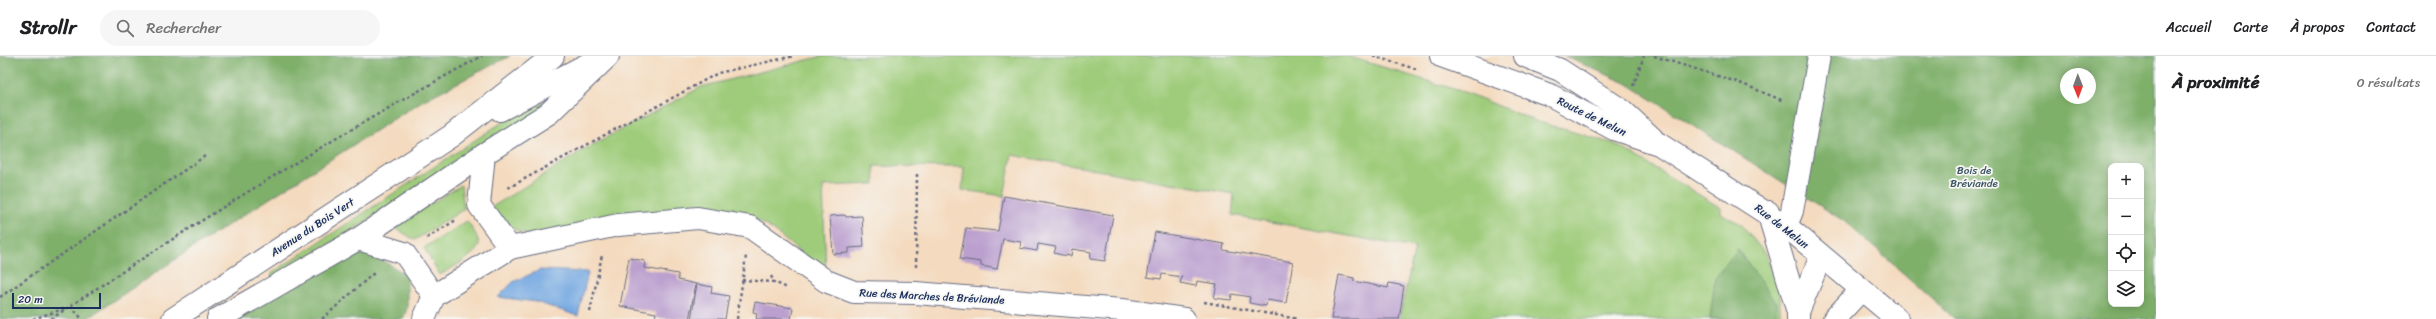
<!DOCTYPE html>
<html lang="fr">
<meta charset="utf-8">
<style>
:root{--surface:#fff;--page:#f6f6f6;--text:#202124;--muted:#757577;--line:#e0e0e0}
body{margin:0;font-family:Sriracha,sans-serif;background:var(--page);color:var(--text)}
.controls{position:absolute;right:12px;bottom:12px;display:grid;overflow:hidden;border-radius:8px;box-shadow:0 2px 10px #0003}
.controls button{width:36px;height:36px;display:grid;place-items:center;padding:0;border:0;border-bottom:1px solid var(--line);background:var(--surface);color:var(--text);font:20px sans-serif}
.compass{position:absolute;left:2060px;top:12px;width:36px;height:36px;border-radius:50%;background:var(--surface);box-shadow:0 2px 10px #0003;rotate:179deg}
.scale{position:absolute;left:12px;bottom:10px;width:89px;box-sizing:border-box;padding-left:4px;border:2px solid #1b2f5e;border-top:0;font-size:11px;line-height:14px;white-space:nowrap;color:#1b2f5e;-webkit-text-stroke:3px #f6f6f2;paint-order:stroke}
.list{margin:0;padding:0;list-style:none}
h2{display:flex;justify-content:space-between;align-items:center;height:52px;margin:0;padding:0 16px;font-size:17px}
h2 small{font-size:13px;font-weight:400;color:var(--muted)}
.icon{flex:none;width:22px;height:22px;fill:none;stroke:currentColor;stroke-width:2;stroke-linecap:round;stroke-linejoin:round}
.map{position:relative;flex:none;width:2156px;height:263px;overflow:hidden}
header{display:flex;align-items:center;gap:24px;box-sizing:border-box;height:56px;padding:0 20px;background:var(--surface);border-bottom:1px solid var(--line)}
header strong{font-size:19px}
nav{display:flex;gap:22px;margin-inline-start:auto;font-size:14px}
.search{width:280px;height:36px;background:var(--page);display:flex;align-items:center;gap:10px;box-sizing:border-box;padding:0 14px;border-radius:22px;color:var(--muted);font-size:15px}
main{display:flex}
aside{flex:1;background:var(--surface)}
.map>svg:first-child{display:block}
.green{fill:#9fcc7a;stroke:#5d7e6c}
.forest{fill:#7fb06a;stroke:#4d7064;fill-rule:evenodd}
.water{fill:#74a8e1;stroke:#486ca0}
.building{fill:#bba0cf}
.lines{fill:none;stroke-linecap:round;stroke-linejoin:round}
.minor-casing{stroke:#676b80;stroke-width:24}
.path{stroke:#676b80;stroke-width:2.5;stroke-dasharray:3 3;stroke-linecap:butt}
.minor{stroke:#fff;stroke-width:22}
.labels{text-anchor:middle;stroke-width:3.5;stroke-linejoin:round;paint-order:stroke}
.street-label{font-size:11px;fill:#1b2f5e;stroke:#f6f6f2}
.park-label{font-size:11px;fill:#3c5665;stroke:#f6f6f2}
</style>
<header>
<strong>Strollr</strong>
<div class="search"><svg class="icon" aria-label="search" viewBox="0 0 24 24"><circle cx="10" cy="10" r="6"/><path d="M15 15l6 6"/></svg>Rechercher</div>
<nav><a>Accueil</a><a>Carte</a><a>À propos</a><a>Contact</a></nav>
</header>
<main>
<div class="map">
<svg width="2156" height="263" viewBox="0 0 2156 263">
<rect width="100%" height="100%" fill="#f6f6f2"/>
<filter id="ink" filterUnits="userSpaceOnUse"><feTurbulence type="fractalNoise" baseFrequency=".025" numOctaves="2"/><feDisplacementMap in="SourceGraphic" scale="8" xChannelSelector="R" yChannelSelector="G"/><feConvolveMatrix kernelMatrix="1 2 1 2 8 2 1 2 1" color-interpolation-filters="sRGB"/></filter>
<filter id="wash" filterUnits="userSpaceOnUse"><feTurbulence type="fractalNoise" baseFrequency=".012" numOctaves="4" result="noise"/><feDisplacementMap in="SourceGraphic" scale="16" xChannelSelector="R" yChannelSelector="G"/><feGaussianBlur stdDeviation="0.9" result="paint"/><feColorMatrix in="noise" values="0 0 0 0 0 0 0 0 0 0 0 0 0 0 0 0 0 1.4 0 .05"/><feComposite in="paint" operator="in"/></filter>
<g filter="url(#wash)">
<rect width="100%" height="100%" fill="#f4dabe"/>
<!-- green -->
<g class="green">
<path d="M 823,0 L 1347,0 L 1470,38 L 1535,65 L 1615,88 L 1721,152 L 1721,158 L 1741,168 L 1766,199 L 1780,236 L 1780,263 L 1399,263 L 1415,192 L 1232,159 L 1234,138 L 1012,99 L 1004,140 L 962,134 L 964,111 L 874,110 L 875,128 L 823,130 L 826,217 L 773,174 L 759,165 L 535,180 C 516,177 503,168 492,151 L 585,93 L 701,31 Z"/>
<polygon points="547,44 547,50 341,181 272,222 272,217 495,71 523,53"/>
<polygon points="461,129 464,153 415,184 394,171"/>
<path d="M 467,165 C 471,171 478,180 479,188 C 479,198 448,214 440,219 L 424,192 Z"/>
</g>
<!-- forest -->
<g class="forest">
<polygon points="0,0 510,0 422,45 200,187 86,263 0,263"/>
<path d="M 1564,0 L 2156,0 L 2156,263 L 1955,263 L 1844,165 L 1626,27 ZM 2066,18 L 2090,18 L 2090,42 L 2066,42 ZM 2111,110 L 2141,110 L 2141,248 L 2111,248 Z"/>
<polygon points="1738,193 1776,248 1776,263 1710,263 1715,222"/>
<polygon points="354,197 373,199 407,219 407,252 403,263 233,263"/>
</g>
<!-- water -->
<polygon class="water" points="540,214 588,216 578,260 536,246 498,241 513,226"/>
<g id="blocks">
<!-- building -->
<g class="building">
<polygon points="1004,140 1113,159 1105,205 1090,203 1091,196 1072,193 1071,200 1062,199 1054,197 1056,191 1038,188 1037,195 1020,192 1021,186 1003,183 997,213 981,210 981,206 960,203 966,172 998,175"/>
<polygon points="845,159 846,161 862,160 864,191 849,192 849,197 833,198 830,160"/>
<polygon points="1155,176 1224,188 1223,194 1293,206 1286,247 1267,244 1266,250 1249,247 1250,241 1232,238 1231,244 1214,242 1217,228 1197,225 1196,230 1190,229 1180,227 1182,221 1162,218 1161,223 1147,221"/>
<polygon points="629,202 645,205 644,212 678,218 678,224 696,228 689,263 655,262 656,257 620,250"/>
<polygon points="1339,219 1354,222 1354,225 1388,232 1389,227 1404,230 1399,263 1331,263"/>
<polygon points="697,228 712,231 711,237 729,240 725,263 691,263"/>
<polygon points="755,246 793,252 791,263 756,263 757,257 753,256"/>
</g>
</g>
</g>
<g filter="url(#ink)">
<use href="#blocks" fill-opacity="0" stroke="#676b80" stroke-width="1"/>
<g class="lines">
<!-- minor casing -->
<g class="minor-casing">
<g id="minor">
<polyline points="1441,0 1550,39 1614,73 1659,88 1786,170 1897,263"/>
<polyline points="1525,0 1560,14 1623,55 1652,82"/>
<polyline points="500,54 592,6"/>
<polyline points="1768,156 1798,256 1798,263"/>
<polyline points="1786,170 1792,155 1819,0"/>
<polyline points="358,183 484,98"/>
<polyline points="510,192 479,149 484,98 549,57 608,0"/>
<polyline points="1798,256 1821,200"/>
<polyline points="173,263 451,80 553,0"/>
<polyline points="218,263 358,183 404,197 434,240"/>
<polyline points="424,263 434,240 510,192 618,169 698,162 750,171 826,225 854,236 916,237 1122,254 1184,263"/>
<polyline points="1834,263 1861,234"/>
</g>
</g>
<!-- path -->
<g class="path">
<polyline points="1373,0 1419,14"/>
<polyline points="1654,0 1740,27 1784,45"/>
<polyline points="1633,30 1644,0"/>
<polyline points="508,132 718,17 794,0"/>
<polyline points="427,182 456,164"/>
<polyline points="916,211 917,116"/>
<polyline points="771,220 774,226"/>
<polyline points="742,224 774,226 787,232"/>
<polyline points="0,241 205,100"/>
<polyline points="1204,246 1298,263"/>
<polyline points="71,250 82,263"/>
<polyline points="590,256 602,199"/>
<polyline points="33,263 66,252"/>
<path d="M 51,263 C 191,169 334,80 482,0"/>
<polyline points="322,263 374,217"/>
<polyline points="737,263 746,200"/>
</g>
<!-- minor -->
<use href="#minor" class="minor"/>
</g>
</g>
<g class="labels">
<!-- street labels -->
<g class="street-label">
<text transform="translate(1592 60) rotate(26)" y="4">Route de Melun</text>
<text transform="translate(1782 170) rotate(38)" y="4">Rue de Melun</text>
<text transform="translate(312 171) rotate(-33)" y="4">Avenue du Bois Vert</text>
<text transform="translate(932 240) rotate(3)" y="4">Rue des Marches de Bréviande</text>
</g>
<!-- park labels -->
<g class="park-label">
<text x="1974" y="118">Bois de<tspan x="1974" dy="13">Bréviande</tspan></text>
</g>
</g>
</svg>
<div class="controls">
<button>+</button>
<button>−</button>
<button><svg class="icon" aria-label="locate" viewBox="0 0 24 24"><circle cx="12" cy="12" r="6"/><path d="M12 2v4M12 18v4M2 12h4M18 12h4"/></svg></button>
<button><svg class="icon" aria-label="layers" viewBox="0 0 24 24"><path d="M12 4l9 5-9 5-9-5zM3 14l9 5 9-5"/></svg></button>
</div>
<svg class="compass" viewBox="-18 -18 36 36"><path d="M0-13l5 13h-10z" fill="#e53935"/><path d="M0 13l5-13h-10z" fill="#757577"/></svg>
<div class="scale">20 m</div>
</div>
<aside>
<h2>À proximité<small>0 résultats</small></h2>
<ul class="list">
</ul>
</aside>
</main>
